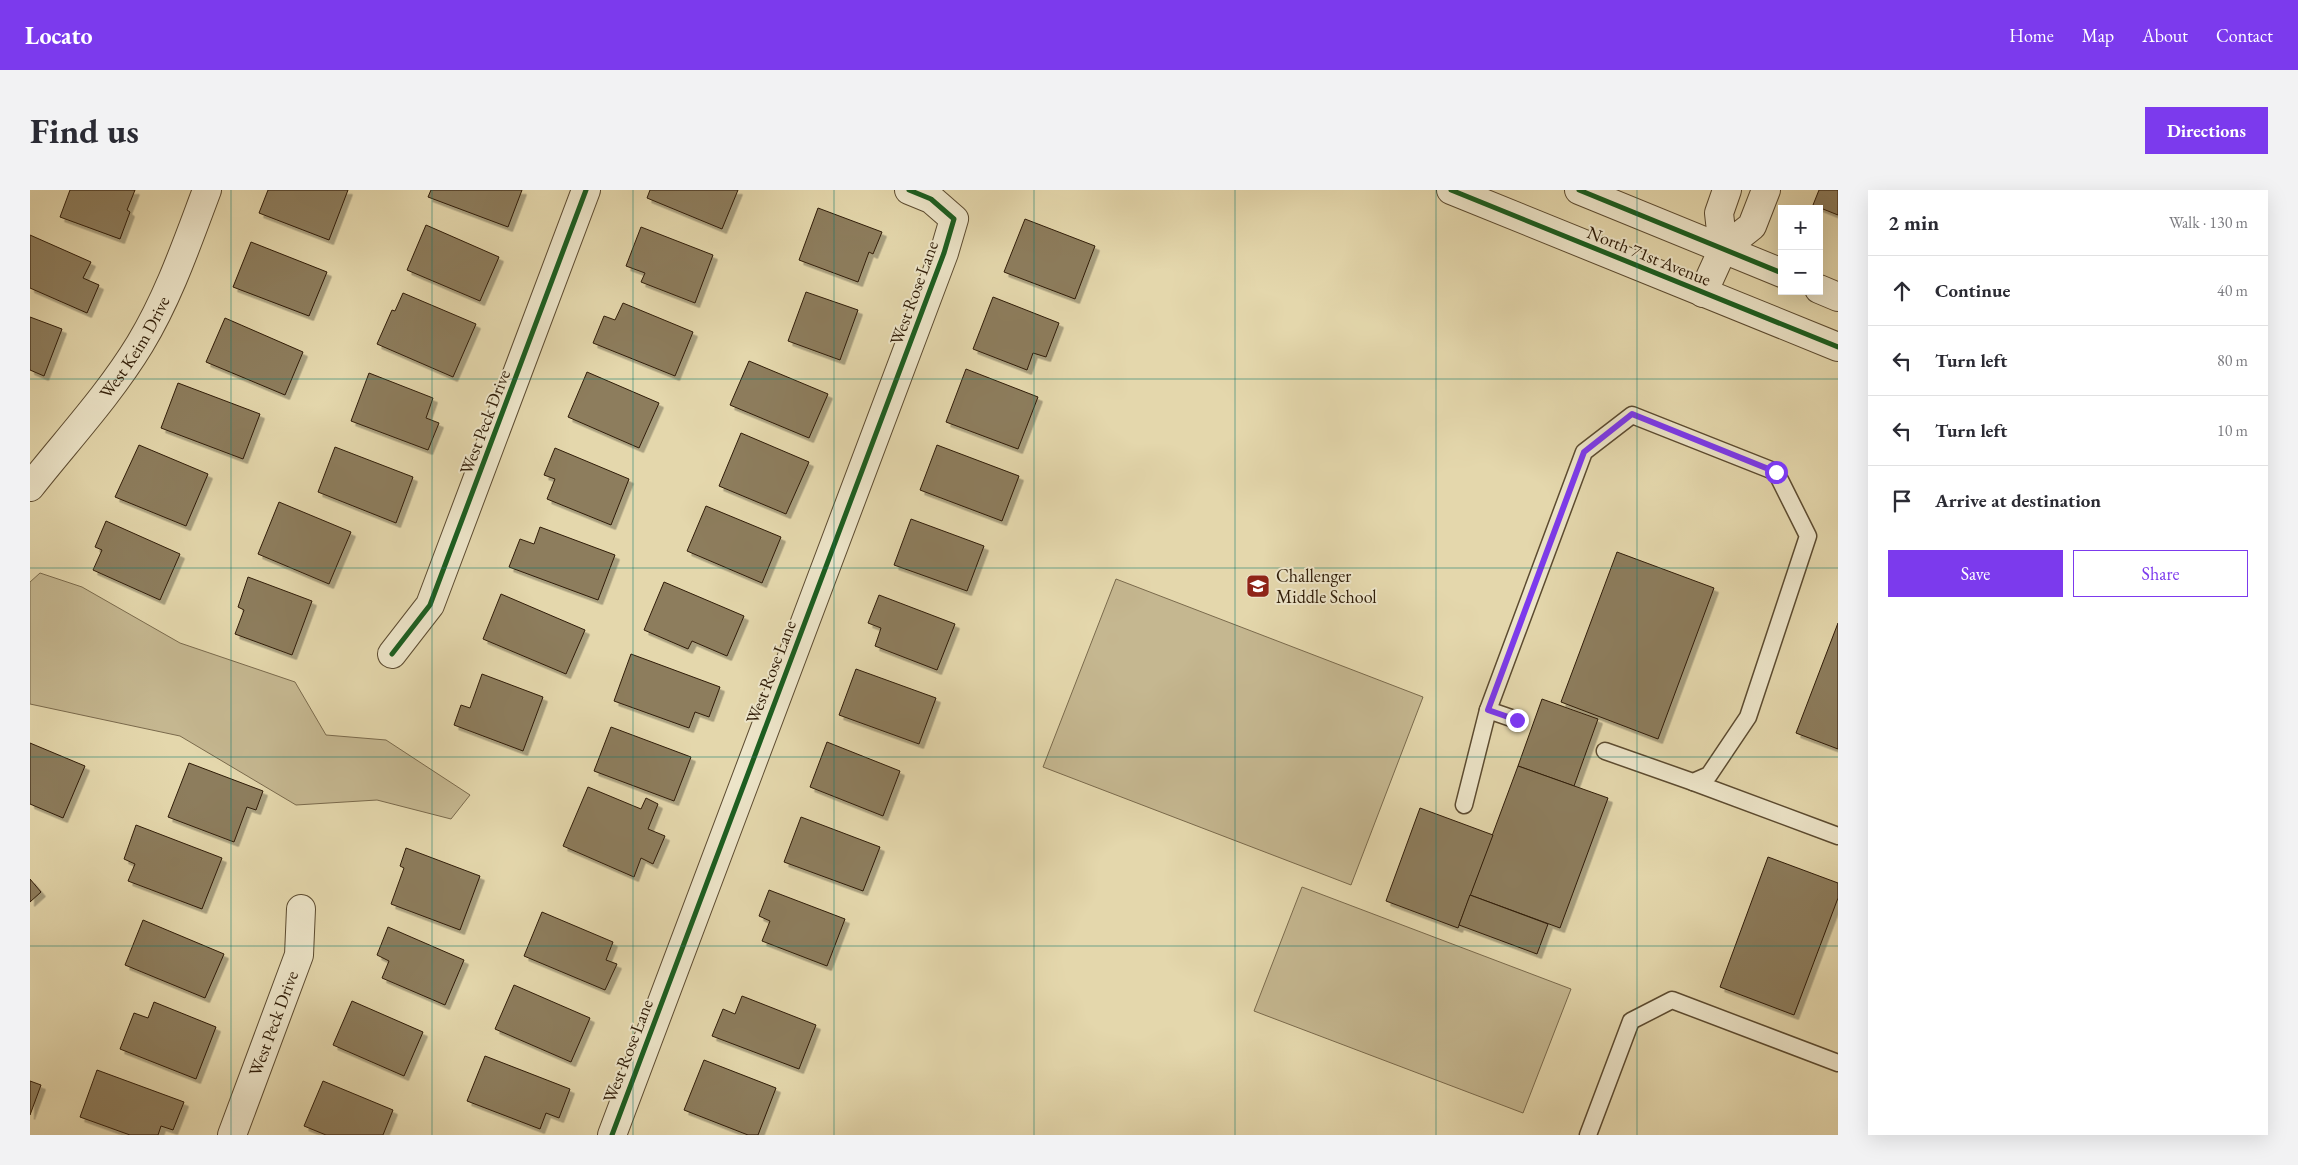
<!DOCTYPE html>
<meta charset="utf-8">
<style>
:root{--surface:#fff;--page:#f2f2f3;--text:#2b2b33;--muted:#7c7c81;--line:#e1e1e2;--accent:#7c3aed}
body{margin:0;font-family:"EB Garamond",serif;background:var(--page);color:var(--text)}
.controls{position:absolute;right:15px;top:15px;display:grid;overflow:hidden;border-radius:0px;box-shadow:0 5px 20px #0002}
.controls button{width:45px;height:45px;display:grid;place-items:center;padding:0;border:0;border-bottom:1px solid var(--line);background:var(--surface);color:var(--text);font:25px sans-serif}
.stop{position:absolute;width:15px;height:15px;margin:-11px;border:4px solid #7c3aed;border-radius:50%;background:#fff}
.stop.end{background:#7c3aed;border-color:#fff;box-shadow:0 1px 5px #0008}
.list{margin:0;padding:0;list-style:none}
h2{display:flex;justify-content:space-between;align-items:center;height:65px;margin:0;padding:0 20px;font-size:21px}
h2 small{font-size:16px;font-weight:400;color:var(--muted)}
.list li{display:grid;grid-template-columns:32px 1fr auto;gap:15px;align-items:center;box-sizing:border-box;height:70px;padding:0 20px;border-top:1px solid var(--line)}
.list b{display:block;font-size:19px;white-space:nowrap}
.list em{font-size:16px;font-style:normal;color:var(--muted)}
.actions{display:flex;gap:10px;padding:15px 20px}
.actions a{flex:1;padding:11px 0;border:1px solid var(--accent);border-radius:0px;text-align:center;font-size:18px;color:var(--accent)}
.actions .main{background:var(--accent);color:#fff}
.icon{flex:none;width:28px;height:28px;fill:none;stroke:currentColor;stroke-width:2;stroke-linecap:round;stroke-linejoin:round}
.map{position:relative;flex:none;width:1808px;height:945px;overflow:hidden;border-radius:0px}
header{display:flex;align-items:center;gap:30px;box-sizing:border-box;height:70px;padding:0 25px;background:var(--accent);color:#fff}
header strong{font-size:24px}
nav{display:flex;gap:28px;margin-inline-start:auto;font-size:18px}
.intro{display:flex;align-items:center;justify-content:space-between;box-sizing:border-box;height:120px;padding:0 30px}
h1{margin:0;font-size:35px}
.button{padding:12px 22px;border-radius:0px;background:var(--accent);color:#fff;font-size:18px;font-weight:700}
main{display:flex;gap:30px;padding:0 30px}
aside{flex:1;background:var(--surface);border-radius:0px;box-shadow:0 5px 20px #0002}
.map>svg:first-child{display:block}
.green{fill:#c5b790;stroke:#7a6a4c}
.building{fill:#8d7d5d;stroke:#2f1c07;filter:url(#shadow)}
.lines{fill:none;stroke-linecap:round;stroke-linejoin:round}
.service-casing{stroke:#5c4b30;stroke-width:19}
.minor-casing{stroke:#5c4b30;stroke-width:30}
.tertiary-casing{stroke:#5c4b30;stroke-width:30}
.service{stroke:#ede5c9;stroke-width:16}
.minor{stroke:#ede5c9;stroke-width:28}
.tertiary{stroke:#ede5c9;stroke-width:28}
.cycleway-casing{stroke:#ede5c9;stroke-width:8}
.cycleway{stroke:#1b5e20;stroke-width:5}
.route{stroke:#7c3aed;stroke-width:6}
.grid{fill:none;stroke:#0f766e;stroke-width:1;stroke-opacity:0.55}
.labels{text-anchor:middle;stroke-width:4;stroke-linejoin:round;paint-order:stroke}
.street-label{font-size:18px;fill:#2f1c07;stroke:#ede5c9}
.poi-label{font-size:18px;fill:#2f1c07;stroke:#ede5c9;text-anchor:start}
</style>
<header>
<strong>Locato</strong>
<nav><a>Home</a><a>Map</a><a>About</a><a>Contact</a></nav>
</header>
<div class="intro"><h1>Find us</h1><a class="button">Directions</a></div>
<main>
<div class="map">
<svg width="1808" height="945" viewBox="0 0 1808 945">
<defs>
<filter id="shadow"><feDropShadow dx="4.5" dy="4.5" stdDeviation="0" flood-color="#0004"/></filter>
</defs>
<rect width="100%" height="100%" fill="#e4d7ac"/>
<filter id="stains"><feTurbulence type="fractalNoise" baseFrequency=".004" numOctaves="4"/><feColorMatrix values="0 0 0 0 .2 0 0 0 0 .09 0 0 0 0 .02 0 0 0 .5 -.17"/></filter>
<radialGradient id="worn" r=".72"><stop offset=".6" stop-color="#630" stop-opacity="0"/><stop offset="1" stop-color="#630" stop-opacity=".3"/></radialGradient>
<!-- green -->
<g class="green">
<polygon points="10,383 52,397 150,453 265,492 296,545 356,550 440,605 421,629 347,610 266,615 150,546 0,514 0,392"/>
<polygon points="1086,389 1393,507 1321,695 1013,577"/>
<polygon points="1272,697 1541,799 1493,923 1224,821"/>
</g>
<!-- building -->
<g class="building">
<polygon points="40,0 105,0 97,20 100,22 90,49 30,27"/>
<polygon points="238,0 318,0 299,50 229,23"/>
<polygon points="401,0 492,0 478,37 398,7"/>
<polygon points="620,0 708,0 692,39 617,8"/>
<polygon points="1789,0 1808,0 1808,25 1783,15"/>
<polygon points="788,18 852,42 843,64 839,62 828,92 769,70"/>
<polygon points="995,29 1065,56 1045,109 974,82"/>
<polygon points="396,35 469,67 450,111 377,80"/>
<polygon points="611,37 683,65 665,113 611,92 615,83 596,76"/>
<polygon points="0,45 61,72 53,88 69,95 57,123 0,98"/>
<polygon points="221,52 297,82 279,126 203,97"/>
<polygon points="776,102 828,120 810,170 758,151"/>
<polygon points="373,103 446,134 423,187 347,154 362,120 365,121"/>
<polygon points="963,107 1029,133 1016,167 1003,163 997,180 943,159"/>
<polygon points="593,113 663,142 645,186 563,153 574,126 585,130"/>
<polygon points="0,127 32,139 14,186 0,180"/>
<polygon points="195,128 273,162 255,205 176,172"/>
<polygon points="719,171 798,204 779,248 700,215"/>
<polygon points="936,179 1008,207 988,259 916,232"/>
<polygon points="557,182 629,213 609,258 538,227"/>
<polygon points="339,183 403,208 396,228 409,233 398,260 321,231"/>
<polygon points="148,193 230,224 213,269 131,238"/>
<polygon points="711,243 779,272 756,324 689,296"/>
<polygon points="109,255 178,284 156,336 85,307"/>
<polygon points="907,255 989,286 972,331 890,300"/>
<polygon points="305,257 383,287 366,333 288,302"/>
<polygon points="525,258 599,289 581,335 517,309 525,289 514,285"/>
<polygon points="249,312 321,342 299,394 228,364"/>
<polygon points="676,316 751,347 732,393 657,361"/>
<polygon points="881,329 954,356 937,401 864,375"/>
<polygon points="76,331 150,364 130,410 63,380 72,360 65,357"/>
<polygon points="510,337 585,365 568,410 479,377 490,349 504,354"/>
<polygon points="1587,362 1684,398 1628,549 1531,512"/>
<polygon points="218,387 282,411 262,465 205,444 214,420 208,417"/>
<polygon points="634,392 714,426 697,466 662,451 658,459 614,440"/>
<polygon points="471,404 555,440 536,484 453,449"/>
<polygon points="849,405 925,434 907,480 845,456 851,438 838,433"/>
<polygon points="1808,433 1808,559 1766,543"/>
<polygon points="601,464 690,497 679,527 665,522 659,538 584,511"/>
<polygon points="826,479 906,508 889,554 809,525"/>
<polygon points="452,484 513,507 493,561 424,535 431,515 440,518"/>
<polygon points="1512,509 1568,529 1544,596 1488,576"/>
<polygon points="581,537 661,567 644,611 564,581"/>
<polygon points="797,552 870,581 853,626 780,597"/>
<polygon points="0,553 55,576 33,628 0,614"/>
<polygon points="159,573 233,601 226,620 217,617 204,652 138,627"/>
<polygon points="1488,576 1578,608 1530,738 1440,705"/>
<polygon points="558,597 611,619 616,608 628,614 618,639 635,646 623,674 611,668 604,687 533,656"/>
<polygon points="1390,618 1463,645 1428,738 1356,711"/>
<polygon points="771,627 850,657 833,701 754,672"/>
<polygon points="106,635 192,668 172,719 98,691 105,674 94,669"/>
<polygon points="376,658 450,686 430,740 361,714 374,678 370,676"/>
<polygon points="1738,667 1808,693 1808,708 1764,825 1690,797"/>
<polygon points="0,689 11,702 0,712"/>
<polygon points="739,700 815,729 797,776 732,751 740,731 729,726"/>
<polygon points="1440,705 1518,734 1507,764 1429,735"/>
<polygon points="512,722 583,752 576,770 587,774 575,800 494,766"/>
<polygon points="113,730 194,764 175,808 95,775"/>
<polygon points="358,737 434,770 415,815 352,788 359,771 347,765"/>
<polygon points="484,795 560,828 541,872 465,839"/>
<polygon points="712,806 786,835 769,879 682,846 693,819 705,824"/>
<polygon points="322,811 393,842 374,886 303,855"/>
<polygon points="124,812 186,837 166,889 90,859 104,823 118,828"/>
<polygon points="455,866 540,899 529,928 516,923 510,939 437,911"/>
<polygon points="674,870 746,898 728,945 718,945 654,920"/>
<polygon points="67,880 154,912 143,940 131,936 128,945 100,945 50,927"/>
<polygon points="0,891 11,895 0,925"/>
<polygon points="293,891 363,920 353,945 296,945 274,936"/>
</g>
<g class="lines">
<!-- service casing -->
<g class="service-casing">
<g id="service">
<polyline points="1458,520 1487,530"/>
<polyline points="1663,592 1808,646"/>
<polyline points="1434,615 1458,520 1554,262 1602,225 1746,282 1778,346 1718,527 1679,585 1663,592 1575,561"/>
<polyline points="1558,945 1601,831 1642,810 1808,873"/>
</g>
</g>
<!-- minor casing -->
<g class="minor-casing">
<g id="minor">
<polyline points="1693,59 1689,23 1697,0"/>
<polyline points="1673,103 1693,59 1722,36 1736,0"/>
<path id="s1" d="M 0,297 C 37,250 79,205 110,154 C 139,106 157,53 177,0"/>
<polyline points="362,464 400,415 556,0"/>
<path id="s2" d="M 202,945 L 269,765 L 271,719"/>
<polyline points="582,945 914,63 924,29 901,9 879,0"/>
</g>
</g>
<!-- tertiary casing -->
<g class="tertiary-casing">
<g id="tertiary">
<polyline points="1421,0 1808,157"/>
<polyline points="1549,0 1752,83"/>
<polyline points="1789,99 1808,107"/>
</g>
</g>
<!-- service -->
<use href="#service" class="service"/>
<!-- minor -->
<use href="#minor" class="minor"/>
<!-- tertiary -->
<use href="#tertiary" class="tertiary"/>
<!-- cycleway casing -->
<g class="cycleway-casing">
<g id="cycleway">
<polyline points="1421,0 1808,157"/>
<polyline points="1549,0 1752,83"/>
<polyline points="362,464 400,415 556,0"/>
<polyline points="582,945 914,63 924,29 901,9 879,0"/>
</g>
</g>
<!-- cycleway -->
<use href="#cycleway" class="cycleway"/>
</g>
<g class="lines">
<!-- route -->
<polyline class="route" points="1487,530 1458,520 1554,262 1602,224 1746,282"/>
</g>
<!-- grid -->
<path class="grid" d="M 201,0 L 201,945M 402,0 L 402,945M 603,0 L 603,945M 804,0 L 804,945M 1004,0 L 1004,945M 1205,0 L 1205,945M 1406,0 L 1406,945M 1607,0 L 1607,945M 0,189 L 1808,189M 0,378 L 1808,378M 0,567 L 1808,567M 0,756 L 1808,756"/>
<!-- icons -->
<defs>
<g id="school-square" transform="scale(1.25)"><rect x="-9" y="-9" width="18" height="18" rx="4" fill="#8f2418" stroke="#ede5c9"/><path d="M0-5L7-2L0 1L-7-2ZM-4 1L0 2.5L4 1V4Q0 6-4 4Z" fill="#fff"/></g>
</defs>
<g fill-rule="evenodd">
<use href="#school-square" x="1228" y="396"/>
</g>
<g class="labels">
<!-- street labels -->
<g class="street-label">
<text transform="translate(1619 66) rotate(22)" y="6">North 71st Avenue</text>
<text transform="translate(884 103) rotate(-70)" y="6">West Rose Lane</text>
<text dy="6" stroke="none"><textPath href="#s1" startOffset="175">West Keim Drive</textPath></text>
<text transform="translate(455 232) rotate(-69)" y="6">West Peck Drive</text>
<text transform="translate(741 482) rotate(-69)" y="6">West Rose Lane</text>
<text dy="6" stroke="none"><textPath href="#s2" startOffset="119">West Peck Drive</textPath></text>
<text transform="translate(598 861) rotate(-69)" y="6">West Rose Lane</text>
</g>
<!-- poi labels -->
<g class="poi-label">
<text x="1246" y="392">Challenger<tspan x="1246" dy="21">Middle School</tspan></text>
</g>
</g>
<rect width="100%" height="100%" filter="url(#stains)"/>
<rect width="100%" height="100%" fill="url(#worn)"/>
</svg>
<div class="controls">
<button>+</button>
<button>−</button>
</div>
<div class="stop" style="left:1746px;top:282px"></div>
<div class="stop end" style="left:1487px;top:530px"></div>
</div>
<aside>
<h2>2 min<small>Walk · 130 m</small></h2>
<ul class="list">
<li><svg class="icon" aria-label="ahead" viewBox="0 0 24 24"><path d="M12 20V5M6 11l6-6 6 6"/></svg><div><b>Continue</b></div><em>40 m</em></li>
<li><svg class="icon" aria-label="left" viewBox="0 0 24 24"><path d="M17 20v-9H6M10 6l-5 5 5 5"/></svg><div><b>Turn left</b></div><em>80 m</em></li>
<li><svg class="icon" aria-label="left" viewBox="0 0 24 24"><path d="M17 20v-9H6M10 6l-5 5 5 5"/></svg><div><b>Turn left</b></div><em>10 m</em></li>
<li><svg class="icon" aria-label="arrive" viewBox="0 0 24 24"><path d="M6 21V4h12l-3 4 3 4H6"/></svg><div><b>Arrive at destination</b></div></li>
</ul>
<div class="actions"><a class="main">Save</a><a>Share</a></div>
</aside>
</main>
